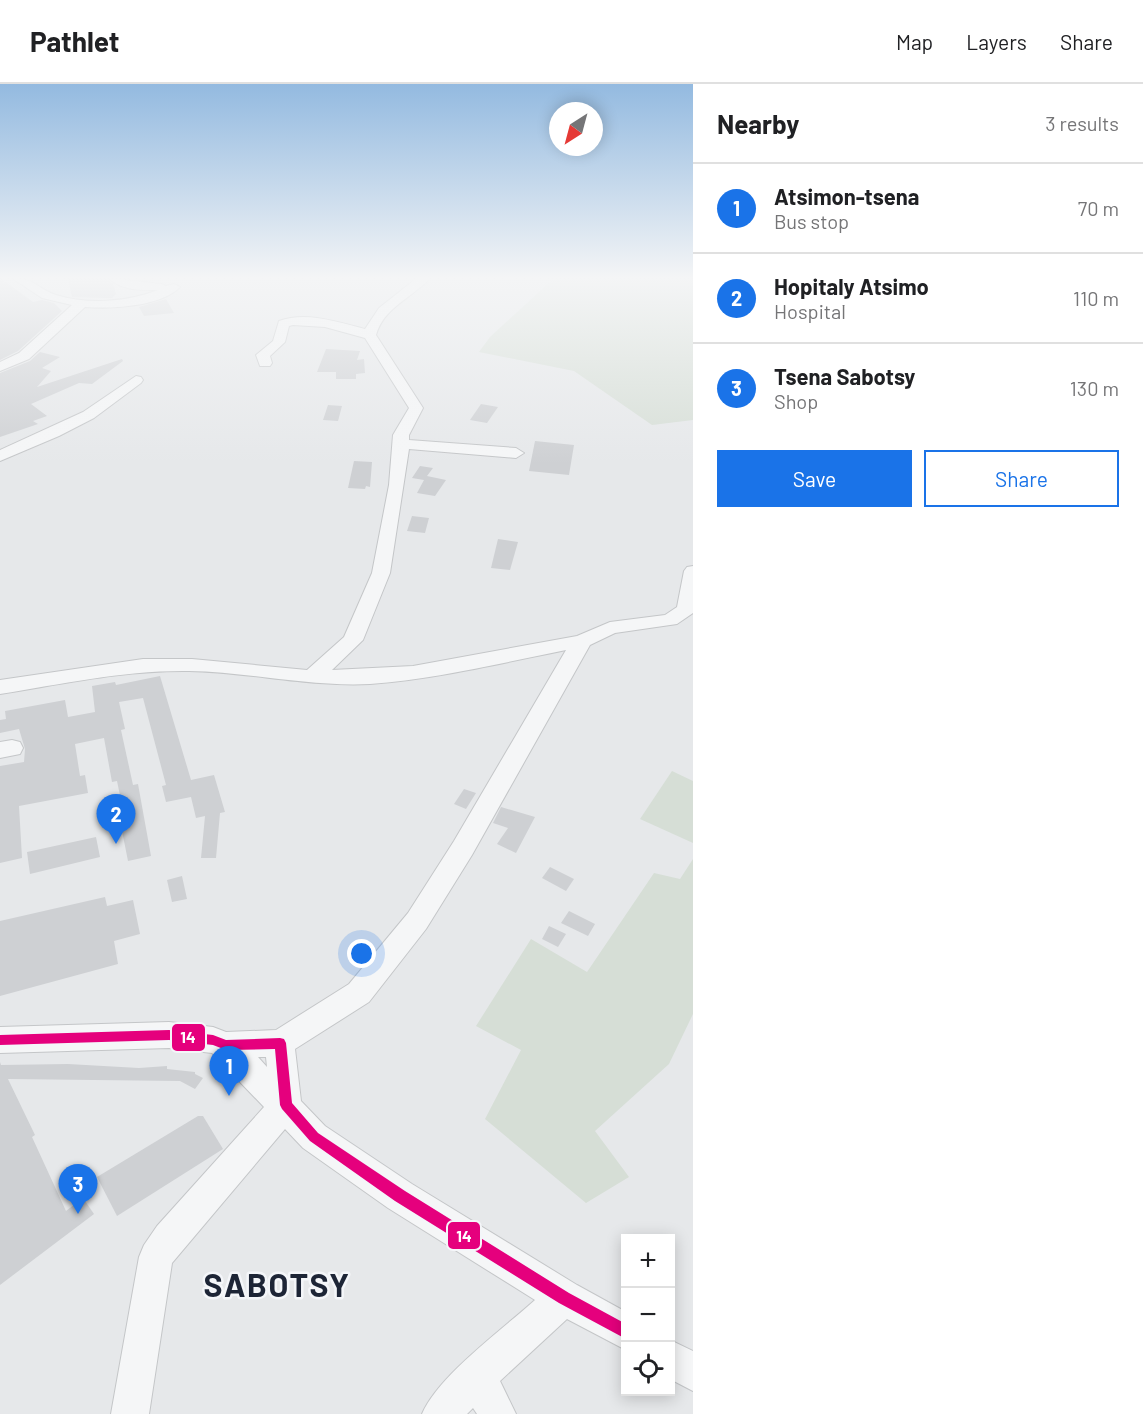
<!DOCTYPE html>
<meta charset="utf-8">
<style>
:root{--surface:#fff;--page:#f2f2f2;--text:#202124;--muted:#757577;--line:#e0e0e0;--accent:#1a73e8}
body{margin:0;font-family:Barlow,sans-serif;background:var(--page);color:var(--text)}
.controls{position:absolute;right:18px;bottom:18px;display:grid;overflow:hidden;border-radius:0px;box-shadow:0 3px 15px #0003}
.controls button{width:54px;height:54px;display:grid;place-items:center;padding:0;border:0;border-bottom:2px solid var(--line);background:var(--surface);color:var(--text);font:30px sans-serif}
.compass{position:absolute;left:549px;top:18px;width:54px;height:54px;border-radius:50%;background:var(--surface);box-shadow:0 3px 15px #0003;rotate:216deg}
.you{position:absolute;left:362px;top:870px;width:21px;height:21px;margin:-15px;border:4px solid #fff;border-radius:50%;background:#1a73e8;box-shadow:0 0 0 9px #1a73e833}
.badge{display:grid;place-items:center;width:39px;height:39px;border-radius:50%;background:var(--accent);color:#fff;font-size:20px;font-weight:700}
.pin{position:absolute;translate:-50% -50px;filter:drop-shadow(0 2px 3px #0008)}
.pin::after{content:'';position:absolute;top:32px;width:21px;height:18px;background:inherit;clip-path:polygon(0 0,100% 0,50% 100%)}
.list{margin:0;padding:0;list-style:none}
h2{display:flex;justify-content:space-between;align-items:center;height:78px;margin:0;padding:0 24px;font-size:26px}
h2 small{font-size:20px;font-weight:400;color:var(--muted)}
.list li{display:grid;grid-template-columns:39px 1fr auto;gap:18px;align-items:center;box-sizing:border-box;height:90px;padding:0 24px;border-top:2px solid var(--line)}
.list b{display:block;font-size:22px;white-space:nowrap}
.list p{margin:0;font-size:20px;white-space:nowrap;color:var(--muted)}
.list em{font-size:20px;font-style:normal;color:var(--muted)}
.actions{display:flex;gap:12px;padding:18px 24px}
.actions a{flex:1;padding:14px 0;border:2px solid var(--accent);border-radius:0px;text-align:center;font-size:21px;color:var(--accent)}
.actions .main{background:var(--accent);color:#fff}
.icon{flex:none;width:33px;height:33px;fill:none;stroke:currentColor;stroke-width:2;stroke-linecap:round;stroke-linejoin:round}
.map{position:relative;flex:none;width:693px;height:1330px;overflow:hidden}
header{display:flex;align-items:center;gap:36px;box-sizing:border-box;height:84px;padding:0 30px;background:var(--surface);border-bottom:2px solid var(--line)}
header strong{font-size:28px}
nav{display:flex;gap:33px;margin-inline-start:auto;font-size:21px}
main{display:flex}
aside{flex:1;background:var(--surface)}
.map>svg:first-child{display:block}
.green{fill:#d6ded6}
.building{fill:#ced0d3}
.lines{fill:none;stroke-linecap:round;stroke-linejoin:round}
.minor-casing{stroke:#c4c6c8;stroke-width:2}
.minor{fill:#f5f6f7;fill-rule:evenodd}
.bus-1-casing{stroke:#f4f6f9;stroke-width:5}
.bus-1{fill:#e5007d;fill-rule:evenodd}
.labels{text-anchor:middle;stroke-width:5;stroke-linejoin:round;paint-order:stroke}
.near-district-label{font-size:32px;font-weight:bold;letter-spacing:1.5px;fill:#1d2536;stroke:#f4f6f9}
.line-badge{stroke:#f4f6f9;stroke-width:2}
.badge-label{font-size:16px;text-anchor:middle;font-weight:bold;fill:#fff}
</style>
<header>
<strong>Pathlet</strong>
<nav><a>Map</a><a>Layers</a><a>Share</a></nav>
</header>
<main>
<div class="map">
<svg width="693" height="1330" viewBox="0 0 693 1330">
<rect width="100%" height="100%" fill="#e6e8ea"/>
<!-- green -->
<g class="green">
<polygon points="549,194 693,194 693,336 652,341 574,287 479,268 490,253 553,195"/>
<polygon points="672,687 693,697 693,759 640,735"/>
<polygon points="693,775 693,930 669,980 595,1047 629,1093 586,1119 485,1035 521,966 476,942 531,855 587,888 654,789 680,795"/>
</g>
<!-- building -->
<g class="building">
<polygon points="0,194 33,218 42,216 54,219 62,227 18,267 0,276"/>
<polygon points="68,194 106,194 113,200 116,210 112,214 107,214 72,213"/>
<polygon points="166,215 174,229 144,232 139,223"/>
<polygon points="326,265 360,267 357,276 364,275 365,289 356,290 356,295 336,295 336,288 317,288"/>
<polygon points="40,268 60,273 42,284 51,287 37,303 122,275 123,277 92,300 79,299 31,320 47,332 33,337 38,340 0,353 0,289 30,277"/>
<polygon points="481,320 498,323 487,339 470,336"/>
<polygon points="328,321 342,322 338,337 323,336"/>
<polygon points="535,357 574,361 569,391 529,387"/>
<polygon points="354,377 372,378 370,403 366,402 365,405 348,404"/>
<polygon points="420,382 433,384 427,392 446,396 435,412 417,409 424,396 412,394"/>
<polygon points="412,432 429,434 425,449 407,447"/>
<polygon points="498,455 518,458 510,486 491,484"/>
<polygon points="160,592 191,696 214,691 225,728 220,729 216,774 201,774 205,732 196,734 191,713 166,718 162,702 166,701 143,614 119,618 125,645 121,646 133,701 138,700 151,772 128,777 118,727 123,726 117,697 112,698 104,654 75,660 80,692 85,691 88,709 19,722 22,774 0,779 0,682 24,678 25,665 19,645 0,649 0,636 6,635 5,627 65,616 68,633 95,628 92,602 115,598 116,601"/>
<polygon points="464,705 476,709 466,725 454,720"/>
<polygon points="501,723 535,733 516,769 497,760 508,744 493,739"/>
<polygon points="96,753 100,773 30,790 27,768"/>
<polygon points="550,783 574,795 566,807 542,794"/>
<polygon points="182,792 187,815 172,818 167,796"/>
<polygon points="105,813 107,822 133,816 140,850 114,857 118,880 0,912 0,837"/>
<polygon points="569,827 595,840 588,852 561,839"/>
<polygon points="549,842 566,850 558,863 542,855"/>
<polygon points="0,978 1,981 68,980 139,984 167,982 167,985 195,988 195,990 203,994 195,1005 180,997 8,995 35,1051 32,1053 66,1127 83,1114 94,1130 0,1201"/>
<polygon points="198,1032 203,1032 223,1065 117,1132 97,1093"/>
</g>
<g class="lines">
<!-- minor casing -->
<g class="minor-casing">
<g id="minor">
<path d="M 12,194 C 35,194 36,204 56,211 C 88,221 127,218 158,206 C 141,206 122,207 109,194 L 161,200 L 166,202 L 174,200 L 180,203 C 160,223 111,225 85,223 L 29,275 L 0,287 L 0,278 L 19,269 L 72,221 L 42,214 Z"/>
<path d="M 417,194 L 430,194 C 412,214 384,223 376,251 L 423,324 L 409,351 L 409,356 L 516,364 L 524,369 L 516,374 L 409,365 L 390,489 L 363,556 L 332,586 L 413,582 L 577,552 L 610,538 L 665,531 L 677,523 L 684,487 L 687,483 L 693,482 L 693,529 L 677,540 L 615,549 L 590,561 L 472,771 L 426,845 L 369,918 L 295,965 L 301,1017 L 325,1042 L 412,1100 L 577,1201 L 626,1228 L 626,1266 L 567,1235 L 500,1297 L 516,1330 L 477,1330 L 473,1324 L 467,1330 L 422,1330 C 438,1292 503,1245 535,1216 L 388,1124 L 303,1064 L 285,1045 L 172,1179 L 149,1330 L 111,1330 L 139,1173 L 144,1161 L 157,1142 L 264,1023 L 212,969 L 169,964 L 0,969 L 0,943 L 169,938 L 213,943 L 226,948 L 276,946 L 349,900 L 408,829 L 454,757 L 566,566 C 502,579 436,595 370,600 C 309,603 249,588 189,587 C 125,586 63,600 0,610 L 0,596 L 143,575 L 192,575 L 307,586 L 344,553 L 372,489 L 389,401 L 393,351 L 409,324 L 365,254 L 325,243 L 293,241 L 289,242 L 285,258 L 270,272 L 272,279 L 270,282 L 260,282 L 256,271 L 273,257 L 279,237 C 306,227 338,238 365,245 L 379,224 ZM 258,973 L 266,973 L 267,983 Z"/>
<polygon points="136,292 141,293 143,296 141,299 94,334 59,352 0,377 0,366 83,328"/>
<polygon points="12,656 20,658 23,664 20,670 0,674 0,658"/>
<polygon points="670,1256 693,1267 693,1307 670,1295"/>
</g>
</g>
<!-- minor -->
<use href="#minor" class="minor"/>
<!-- bus-1 casing -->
<g class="bus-1-casing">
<polygon id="bus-1" points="169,946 213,951 226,956 280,954 284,955 286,959 292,1019 318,1049 405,1107 569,1209 626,1240 626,1255 559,1219 395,1117 310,1057 282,1025 280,1021 275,965 226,966 213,961 169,956 0,961 0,951"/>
</g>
<!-- bus-1 -->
<use href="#bus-1" class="bus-1"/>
</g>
<!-- sky -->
<linearGradient id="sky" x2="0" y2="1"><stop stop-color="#93bae0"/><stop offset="0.51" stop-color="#f4f5f6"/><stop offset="1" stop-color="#f4f5f6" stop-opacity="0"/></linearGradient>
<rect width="693" height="380" fill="url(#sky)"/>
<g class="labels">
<!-- near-district labels -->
<g class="near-district-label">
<text x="277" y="1213">SABOTSY</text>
</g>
</g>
<g class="line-badge">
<rect x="171" y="939" width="35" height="29" rx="6" fill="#e5007d"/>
<rect x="447" y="1137" width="34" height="29" rx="6" fill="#e5007d"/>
</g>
<g class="badge-label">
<text x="188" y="959">14</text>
<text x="464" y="1158">14</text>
</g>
</svg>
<div class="controls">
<button>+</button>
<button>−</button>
<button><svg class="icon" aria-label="locate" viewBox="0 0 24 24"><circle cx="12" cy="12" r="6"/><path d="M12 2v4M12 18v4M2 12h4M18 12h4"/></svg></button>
</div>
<svg class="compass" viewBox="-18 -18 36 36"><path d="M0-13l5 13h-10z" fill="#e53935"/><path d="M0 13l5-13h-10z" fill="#757577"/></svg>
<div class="you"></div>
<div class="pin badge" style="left:229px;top:1012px">1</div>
<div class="pin badge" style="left:116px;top:760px">2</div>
<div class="pin badge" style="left:78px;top:1130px">3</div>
</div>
<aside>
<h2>Nearby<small>3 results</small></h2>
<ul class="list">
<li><span class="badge">1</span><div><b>Atsimon-tsena</b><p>Bus stop</p></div><em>70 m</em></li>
<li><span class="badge">2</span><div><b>Hopitaly Atsimo</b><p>Hospital</p></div><em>110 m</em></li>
<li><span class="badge">3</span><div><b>Tsena Sabotsy</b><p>Shop</p></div><em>130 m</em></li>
</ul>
<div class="actions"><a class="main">Save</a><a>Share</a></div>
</aside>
</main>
